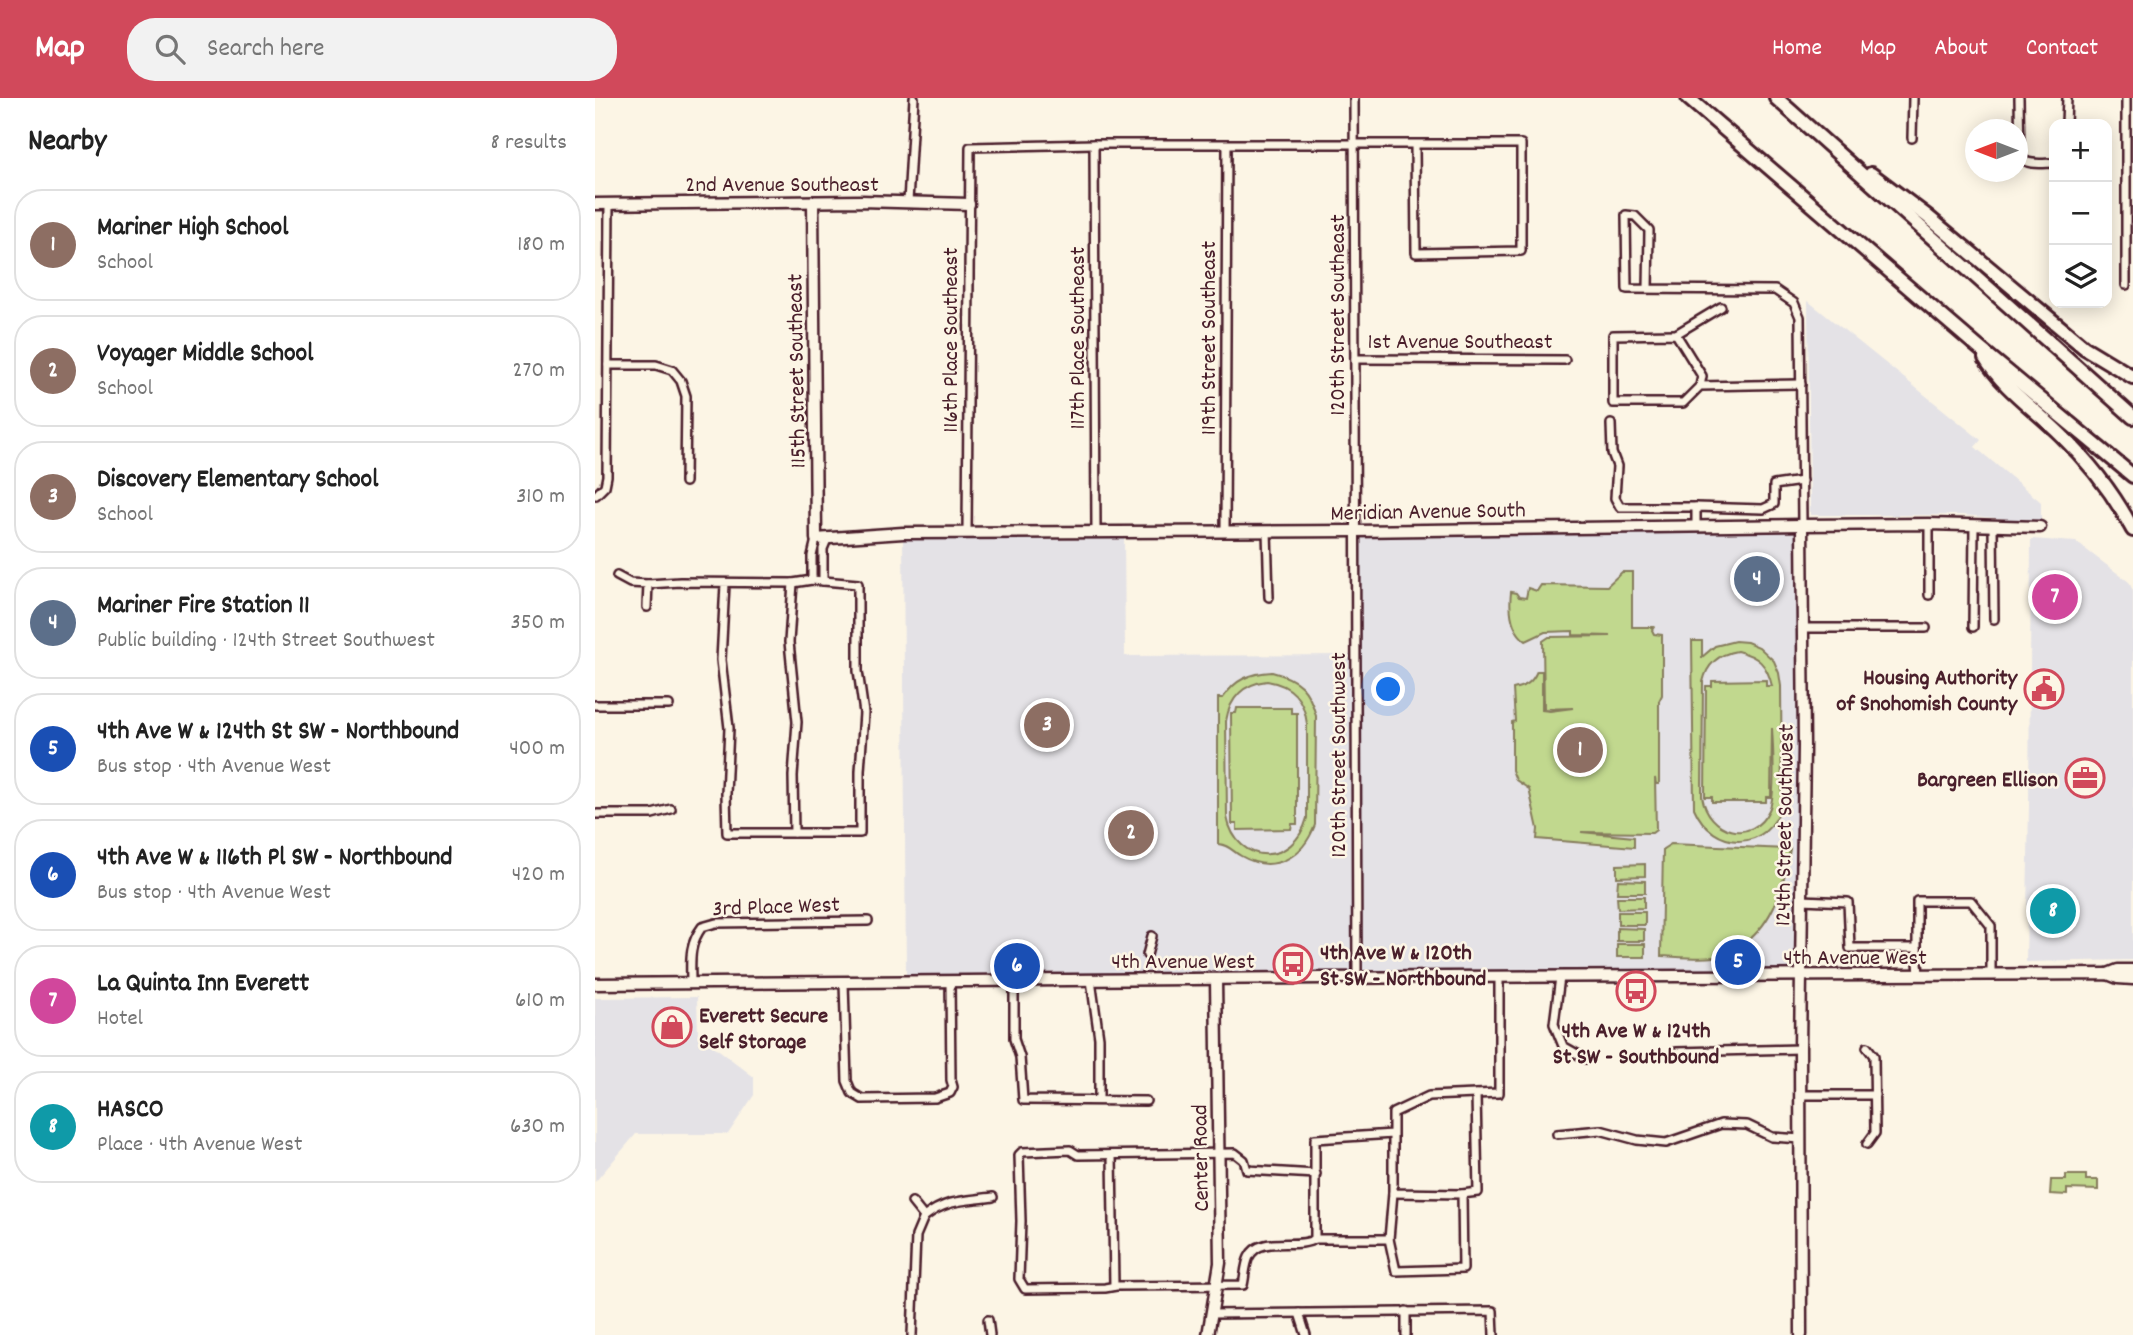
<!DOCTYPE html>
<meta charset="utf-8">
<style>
:root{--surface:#fff;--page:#f2f2f2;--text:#222;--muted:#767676;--line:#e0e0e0;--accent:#d1495b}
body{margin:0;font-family:Dekko,sans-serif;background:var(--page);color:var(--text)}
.controls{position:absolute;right:21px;top:21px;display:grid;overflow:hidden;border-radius:14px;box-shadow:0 4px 18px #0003}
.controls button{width:63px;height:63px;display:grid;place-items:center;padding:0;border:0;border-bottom:2px solid var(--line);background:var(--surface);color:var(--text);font:35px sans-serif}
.compass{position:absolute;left:1370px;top:21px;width:63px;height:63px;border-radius:50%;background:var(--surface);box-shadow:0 4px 18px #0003;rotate:270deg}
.you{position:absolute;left:794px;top:592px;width:24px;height:24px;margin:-18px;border:5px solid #fff;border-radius:50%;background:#1a73e8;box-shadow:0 0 0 10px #1a73e833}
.badge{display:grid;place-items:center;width:46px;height:46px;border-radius:50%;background:var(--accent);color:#fff;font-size:23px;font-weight:700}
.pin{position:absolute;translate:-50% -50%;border:4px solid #fff;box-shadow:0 2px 7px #0006}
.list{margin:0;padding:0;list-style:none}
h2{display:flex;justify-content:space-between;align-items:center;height:91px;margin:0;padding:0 28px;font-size:30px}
h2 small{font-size:23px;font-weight:400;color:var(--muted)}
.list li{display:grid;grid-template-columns:46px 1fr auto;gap:21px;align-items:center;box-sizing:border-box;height:112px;margin:0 14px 14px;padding:0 14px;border:2px solid var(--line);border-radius:28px}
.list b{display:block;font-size:26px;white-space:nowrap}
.list p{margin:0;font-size:23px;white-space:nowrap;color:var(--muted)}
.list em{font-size:23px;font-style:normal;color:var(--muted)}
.icon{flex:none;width:38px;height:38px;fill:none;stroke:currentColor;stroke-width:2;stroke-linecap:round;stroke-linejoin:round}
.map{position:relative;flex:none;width:1538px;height:1237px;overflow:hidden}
header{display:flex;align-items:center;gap:42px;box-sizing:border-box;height:98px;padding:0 35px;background:var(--accent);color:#fff}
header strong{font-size:33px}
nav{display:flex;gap:38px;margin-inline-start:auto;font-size:24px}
.search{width:490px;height:63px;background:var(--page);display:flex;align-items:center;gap:18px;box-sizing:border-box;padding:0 24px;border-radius:28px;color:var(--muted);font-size:26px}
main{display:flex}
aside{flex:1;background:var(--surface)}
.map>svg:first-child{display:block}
.built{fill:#e4e2e6}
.green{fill:#c1d88e;stroke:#867c5c;stroke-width:2;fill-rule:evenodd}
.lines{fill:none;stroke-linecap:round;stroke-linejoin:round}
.street-casing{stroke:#4a1f2b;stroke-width:12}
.secondary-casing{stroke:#4a1f2b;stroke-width:15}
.highway-casing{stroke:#4a1f2b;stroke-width:18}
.street{stroke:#fcf5e5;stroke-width:7}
.secondary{stroke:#fcf5e5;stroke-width:10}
.highway{stroke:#fcf5e5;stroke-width:12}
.labels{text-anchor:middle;stroke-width:5;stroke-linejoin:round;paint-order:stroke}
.street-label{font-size:23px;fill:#4a1f2b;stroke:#fcf5e5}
.poi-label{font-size:23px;font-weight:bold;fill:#4a1f2b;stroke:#fcf5e5;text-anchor:end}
</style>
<header>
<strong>Map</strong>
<div class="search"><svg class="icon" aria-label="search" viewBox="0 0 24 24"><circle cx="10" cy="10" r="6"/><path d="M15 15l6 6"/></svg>Search here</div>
<nav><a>Home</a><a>Map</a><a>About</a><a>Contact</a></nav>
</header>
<main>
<aside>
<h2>Nearby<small>8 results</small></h2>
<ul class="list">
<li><span class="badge" style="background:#8d6e63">1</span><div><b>Mariner High School</b><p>School</p></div><em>180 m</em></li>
<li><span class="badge" style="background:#8d6e63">2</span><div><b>Voyager Middle School</b><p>School</p></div><em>270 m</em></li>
<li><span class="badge" style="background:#8d6e63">3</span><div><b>Discovery Elementary School</b><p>School</p></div><em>310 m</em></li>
<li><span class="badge" style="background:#5c6f8a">4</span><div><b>Mariner Fire Station 11</b><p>Public building · 124th Street Southwest</p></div><em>350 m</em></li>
<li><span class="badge" style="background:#1a4fb4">5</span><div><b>4th Ave W &amp; 124th St SW - Northbound</b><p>Bus stop · 4th Avenue West</p></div><em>400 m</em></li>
<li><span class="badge" style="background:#1a4fb4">6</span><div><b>4th Ave W &amp; 116th Pl SW - Northbound</b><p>Bus stop · 4th Avenue West</p></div><em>420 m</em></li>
<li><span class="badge" style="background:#d1479c">7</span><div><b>La Quinta Inn Everett</b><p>Hotel</p></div><em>610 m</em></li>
<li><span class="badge" style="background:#0f9aa8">8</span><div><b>HASCO</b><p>Place · 4th Avenue West</p></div><em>630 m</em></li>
</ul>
</aside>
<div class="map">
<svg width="1538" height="1237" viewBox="0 0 1538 1237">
<rect width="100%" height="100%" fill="#fcf5e5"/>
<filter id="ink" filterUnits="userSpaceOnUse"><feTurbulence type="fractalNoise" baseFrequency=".0143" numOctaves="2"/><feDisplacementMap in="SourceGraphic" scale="14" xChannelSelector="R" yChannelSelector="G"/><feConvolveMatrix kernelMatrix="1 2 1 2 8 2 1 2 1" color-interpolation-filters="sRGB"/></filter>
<g filter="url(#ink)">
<!-- built -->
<g class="built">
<polygon points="1213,203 1386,342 1380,349 1446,404 1446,424 1367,417 1215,417"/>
<polygon points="1207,427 1206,877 311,883 308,435 529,434 530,558 760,557 761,433"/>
<polygon points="1436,441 1481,444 1534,484 1538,493 1538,862 1431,864 1434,707"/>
<polygon points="102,899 103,936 159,979 159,997 133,1036 41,1036 0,1084 0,900"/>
</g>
<!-- green -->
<g class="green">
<path d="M 1027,474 L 1037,474 L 1037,529 L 1059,529 L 1057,532 L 1059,536 L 1067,537 L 1067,597 L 1064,603 L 1064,686 L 1061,686 L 1060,680 L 1061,732 L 1057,735 L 986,734 L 1039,739 L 1039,749 L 942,741 L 943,731 L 934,691 L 921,682 L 917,672 L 917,624 L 920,623 L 918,591 C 931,588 937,585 942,573 L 947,573 L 947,612 L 955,613 L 978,610 L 949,611 L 948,543 L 954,539 L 1016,538 L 978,537 L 978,533 L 950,534 L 931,543 C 916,532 914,512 916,494 L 921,495 L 924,499 L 931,500 L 933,490 L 942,493 L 946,487 L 1012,488 Z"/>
<path d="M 1097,543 L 1107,543 L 1107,559 L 1120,548 L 1140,543 L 1152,544 L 1164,549 L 1179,563 L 1184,575 L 1186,588 L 1187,706 C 1174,754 1118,755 1099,710 ZM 1142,553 C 1163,558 1172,566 1177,588 L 1171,588 L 1171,582 L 1117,583 L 1117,588 L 1111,588 L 1110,699 L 1117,699 L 1117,704 L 1171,704 L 1171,699 L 1176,699 L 1177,630 C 1178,646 1181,699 1174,712 C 1157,748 1113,735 1107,698 L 1108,584 C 1112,566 1124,556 1142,553 Z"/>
<path d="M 677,574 C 704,581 714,591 721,618 L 720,727 C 708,759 679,777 646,758 C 637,753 634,747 623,746 L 623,600 L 628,600 C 640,581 656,575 677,574 ZM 672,583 C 697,587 709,601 712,626 L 712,720 C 699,768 642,769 632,719 L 631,623 C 635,599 648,586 672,583 Z"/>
<polygon points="642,610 696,610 696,615 702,615 702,726 697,726 696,731 642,732 642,726 637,726 636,615 641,615"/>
<path d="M 1076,746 L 1195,751 C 1189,786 1180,823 1149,846 C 1144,850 1138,856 1131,857 C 1110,862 1087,859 1066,858 L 1068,751 Z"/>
<polygon points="1050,766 1050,778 1022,779 1022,767"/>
<polygon points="1023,782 1050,783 1050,795 1022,795"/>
<polygon points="1022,799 1049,799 1049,810 1023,811"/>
<rect x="1023" y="814" width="27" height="13"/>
<polygon points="1022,830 1049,831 1049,843 1022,843"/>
<rect x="1022" y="846" width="28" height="13"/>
<polygon points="1471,1077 1491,1077 1491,1082 1503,1082 1503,1092 1472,1091 1472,1097 1455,1096 1456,1082 1471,1082"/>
</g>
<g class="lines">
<!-- street casing -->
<g class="street-casing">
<g id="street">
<polyline points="759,0 762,880"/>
<path d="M 1424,0 L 1425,59 C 1433,68 1448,65 1459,65"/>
<polyline points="1531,0 1531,187"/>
<polyline points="1471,26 1472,0"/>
<polyline points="1317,40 1318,0"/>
<polyline points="499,46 501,434"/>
<polyline points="313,104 319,0"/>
<polyline points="1053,191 1054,132 1040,118 1031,117 1032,191 1180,192 1199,205 1205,219 1207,427"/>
<polyline points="1081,236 1126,209"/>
<polyline points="760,261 970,262"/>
<polyline points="13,267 61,267 77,272 86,283 91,298 90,384"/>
<polyline points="1105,288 1107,278 1081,236 1018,237 1018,305 1088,305 1105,288 1206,286"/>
<polyline points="1016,326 1017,355 1022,368 1020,400 1025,409 1101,409"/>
<polyline points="1,397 10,388 12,378 14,106"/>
<polyline points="1334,426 1334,497"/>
<polyline points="1101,428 1101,409 1168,411 1179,406 1179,387 1207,383"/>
<polyline points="1398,428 1399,521"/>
<polyline points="672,433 674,499"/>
<polyline points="630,434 632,47"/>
<polyline points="372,435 375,49 499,46 926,46 926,153 821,155 820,46"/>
<polyline points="22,478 35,485 53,486 85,484 198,485 217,482 263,486 263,573 269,615 265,673 265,735 132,735 131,696 134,630 126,562 130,486"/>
<polyline points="217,482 217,458 221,441"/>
<polyline points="228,483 228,451 233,439"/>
<polyline points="198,485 194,544 202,624 198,678 199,735"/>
<polyline points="52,509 53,486"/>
<polyline points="1378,529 1379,427"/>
<polyline points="1208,530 1331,530"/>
<polyline points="0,607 74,607"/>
<polyline points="0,716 57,716 76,711"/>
<polyline points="1207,802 1253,804 1255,850 1322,850 1322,803 1376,803 1396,828 1396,877"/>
<polyline points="1322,850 1324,877"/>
<polyline points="552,857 557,838"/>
<polyline points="965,879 959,926 968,948 991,961"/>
<polyline points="419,882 419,941 425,959 428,1002 551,1003"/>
<polyline points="496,882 504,940 504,1001"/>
<polyline points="249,885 252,983 257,995 267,1001 340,1000 355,995 358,989 356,982 355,883"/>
<path d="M 96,886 C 96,863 93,848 107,829 L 121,825 L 273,823"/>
<polyline points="1272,949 1279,958 1280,1035 1272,1046"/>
<polyline points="1081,954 1205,951"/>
<polyline points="1206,997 1280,997"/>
<polyline points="798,1036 720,1041 720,1141 794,1141 801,1173 868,1171 867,1096 798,1095 798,1015 834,998 904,995 904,879"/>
<polyline points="962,1036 1005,1032 1042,1042 1071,1045 1126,1026 1152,1027 1177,1039 1206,1041"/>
<polyline points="517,1057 519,1188"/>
<polyline points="867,1096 883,1094 881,996"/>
<polyline points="317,1104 329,1119"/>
<path d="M 329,1119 C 352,1101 370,1103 398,1099"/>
<path d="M 720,1141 C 702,1152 665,1136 654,1159 C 650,1167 650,1179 648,1187 L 521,1188 L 510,1190 L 430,1191 L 424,1181 L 426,1123 L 424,1057 L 427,1054 L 475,1052 L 483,1057 L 640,1055 L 649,1062 L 652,1072 L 721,1076"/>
<polyline points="794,1141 798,1095"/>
<polyline points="811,1213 811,1237"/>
<polyline points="704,1215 711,1237"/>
<polyline points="617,1216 898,1213 899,1237"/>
<polyline points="393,1222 395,1237"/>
<polyline points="317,1237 321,1138 329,1119"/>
</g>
</g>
<!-- secondary casing -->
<g class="secondary-casing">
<g id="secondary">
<polyline points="218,104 221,441 308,435 761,433 1207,427 1334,426 1445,429"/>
<polyline points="0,106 266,103 374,106"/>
<polyline points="1513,876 1523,872 1538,872"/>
<polyline points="0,886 851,879 1513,876 1523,880 1538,881"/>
<polyline points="613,1237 625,1165 621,881"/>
<polyline points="1206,1237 1205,951 1209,648 1207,427"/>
</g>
</g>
<!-- highway casing -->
<g class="highway-casing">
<g id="highway">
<polyline points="1093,0 1384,250 1538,378"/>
<polyline points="1181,0 1538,319"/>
<polyline points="1276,76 1332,118 1490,250 1538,279"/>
<path d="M 1390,260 C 1408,290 1441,312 1466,337 C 1495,365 1519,396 1538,432"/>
</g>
</g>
<!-- street -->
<use href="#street" class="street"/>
<!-- secondary -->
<use href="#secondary" class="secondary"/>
<!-- highway -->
<use href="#highway" class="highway"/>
</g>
</g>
<!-- icons -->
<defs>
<g id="civic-ring" transform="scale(2.0125)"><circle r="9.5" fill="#fcf5e5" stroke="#d1495b" stroke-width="1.5"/><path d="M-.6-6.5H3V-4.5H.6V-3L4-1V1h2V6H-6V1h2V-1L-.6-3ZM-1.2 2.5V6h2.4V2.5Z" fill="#d1495b"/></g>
<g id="office-ring" transform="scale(2.0125)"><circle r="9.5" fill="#fcf5e5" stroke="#d1495b" stroke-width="1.5"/><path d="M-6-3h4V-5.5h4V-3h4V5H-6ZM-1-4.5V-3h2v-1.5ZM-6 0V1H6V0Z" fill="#d1495b"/></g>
<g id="bus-ring" transform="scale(2.0125)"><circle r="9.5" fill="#fcf5e5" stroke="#d1495b" stroke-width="1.5"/><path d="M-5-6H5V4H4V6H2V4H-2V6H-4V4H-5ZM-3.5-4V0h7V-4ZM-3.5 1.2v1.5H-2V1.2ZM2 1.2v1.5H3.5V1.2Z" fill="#d1495b"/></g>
<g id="shop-ring" transform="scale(2.0125)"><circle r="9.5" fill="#fcf5e5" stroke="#d1495b" stroke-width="1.5"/><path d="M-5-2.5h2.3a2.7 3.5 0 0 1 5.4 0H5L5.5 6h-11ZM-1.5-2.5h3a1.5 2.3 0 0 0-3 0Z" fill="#d1495b"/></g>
</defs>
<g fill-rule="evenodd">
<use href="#civic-ring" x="1449" y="591"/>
<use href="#office-ring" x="1490" y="680"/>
<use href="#bus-ring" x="698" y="866"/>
<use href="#bus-ring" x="1041" y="893"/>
<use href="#shop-ring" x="77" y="929"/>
</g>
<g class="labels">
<!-- street labels -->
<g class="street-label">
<text x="187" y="93">2nd Avenue Southeast</text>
<text transform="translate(741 217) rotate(-90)" y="8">120th Street Southeast</text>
<text transform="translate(481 240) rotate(-90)" y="8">117th Place Southeast</text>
<text transform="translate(612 240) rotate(-90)" y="8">119th Street Southeast</text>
<text transform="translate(354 242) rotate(-90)" y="8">116th Place Southeast</text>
<text x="865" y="250">1st Avenue Southeast</text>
<text transform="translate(200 273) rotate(-91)" y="8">115th Street Southeast</text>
<text transform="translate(833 412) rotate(-1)" y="8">Meridian Avenue South</text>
<text transform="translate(742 657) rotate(-90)" y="8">120th Street Southwest</text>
<text transform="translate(1188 727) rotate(-89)" y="8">124th Street Southwest</text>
<text transform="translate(181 807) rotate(-2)" y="8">3rd Place West</text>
<text x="1260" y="866">4th Avenue West</text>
<text x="588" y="870">4th Avenue West</text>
<text transform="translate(604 1060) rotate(-91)" y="8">Center Road</text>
</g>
<!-- poi labels -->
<g class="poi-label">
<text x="1422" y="586">Housing Authority<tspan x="1422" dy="26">of Snohomish County</tspan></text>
<text x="1463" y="688">Bargreen Ellison</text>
<text x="725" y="861" text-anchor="start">4th Ave W &amp; 120th<tspan x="725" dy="26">St SW - Northbound</tspan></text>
<text x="104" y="924" text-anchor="start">Everett Secure<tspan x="104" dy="26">Self Storage</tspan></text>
<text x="1041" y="939" text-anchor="middle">4th Ave W &amp; 124th<tspan x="1041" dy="26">St SW - Southbound</tspan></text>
</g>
</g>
</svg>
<div class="controls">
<button>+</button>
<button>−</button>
<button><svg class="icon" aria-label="layers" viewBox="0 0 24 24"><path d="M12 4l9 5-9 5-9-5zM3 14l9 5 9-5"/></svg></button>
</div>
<svg class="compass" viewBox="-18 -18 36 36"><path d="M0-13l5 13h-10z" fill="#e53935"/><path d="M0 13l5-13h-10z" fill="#767676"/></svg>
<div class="you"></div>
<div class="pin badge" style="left:985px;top:652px;background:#8d6e63">1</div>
<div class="pin badge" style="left:536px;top:735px;background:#8d6e63">2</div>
<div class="pin badge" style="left:452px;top:627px;background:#8d6e63">3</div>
<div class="pin badge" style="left:1162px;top:481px;background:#5c6f8a">4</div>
<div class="pin badge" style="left:1143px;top:864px;background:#1a4fb4">5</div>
<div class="pin badge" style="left:422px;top:868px;background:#1a4fb4">6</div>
<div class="pin badge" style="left:1460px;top:499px;background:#d1479c">7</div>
<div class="pin badge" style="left:1458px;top:813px;background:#0f9aa8">8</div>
</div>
</main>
